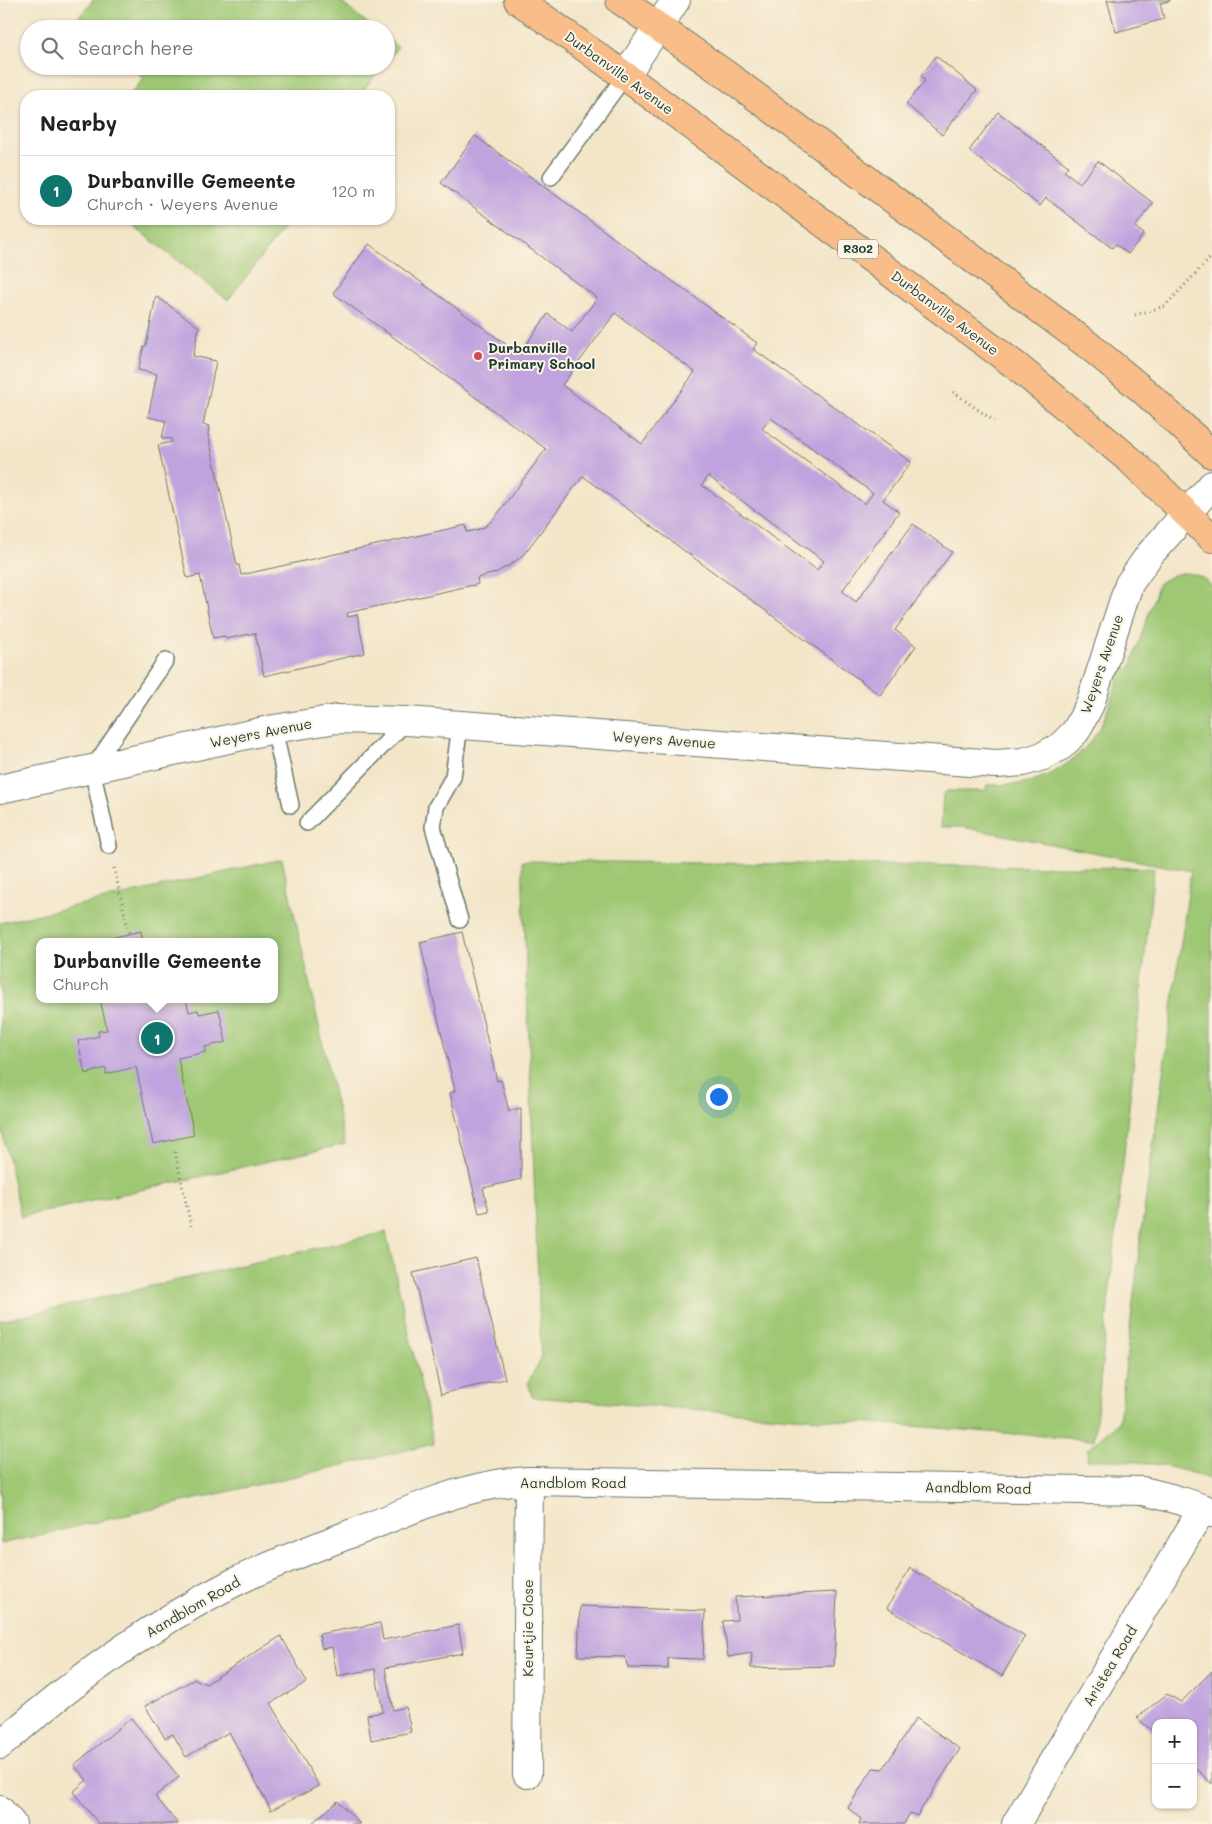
<!DOCTYPE html>
<meta charset="utf-8">
<style>
:root{--surface:#fff;--page:#f6f6f6;--text:#222;--muted:#767676;--line:#e0e0e0;--accent:#0f766e}
body{margin:0;font-family:Mali,sans-serif;background:var(--page);color:var(--text)}
.controls{position:absolute;right:15px;bottom:15px;display:grid;overflow:hidden;border-radius:10px;box-shadow:0 1px 4px #0004}
.controls button{width:45px;height:45px;display:grid;place-items:center;padding:0;border:0;border-bottom:1px solid var(--line);background:var(--surface);color:var(--text);font:25px sans-serif}
.you{position:absolute;left:718px;top:1096px;width:18px;height:18px;margin:-12px;border:4px solid #fff;border-radius:50%;background:#1a73e8;box-shadow:0 0 0 8px #1a73e833}
.badge{display:grid;place-items:center;width:32px;height:32px;border-radius:50%;background:var(--accent);color:#fff;font-size:16px;font-weight:700}
.pin{position:absolute;translate:-50% -50%;border:2px solid #fff;box-shadow:0 1px 5px #0006}
.popup{position:absolute;left:36px;top:938px;width:242px;height:65px;box-sizing:border-box;display:grid;place-content:center;border-radius:10px;background:var(--surface);filter:drop-shadow(0 1px 4px #0005);font-size:16px;white-space:nowrap;color:var(--muted)}
.popup b{font-size:19px;color:var(--text)}
.popup::after{content:'';position:absolute;left:50%;top:100%;margin-left:-10px;border:10px solid transparent;border-top-color:var(--surface)}
.list{margin:0;padding:0;list-style:none}
h2{display:flex;justify-content:space-between;align-items:center;height:65px;margin:0;padding:0 20px;font-size:21px}
h2 small{font-size:16px;font-weight:400;color:var(--muted)}
.list li{display:grid;grid-template-columns:32px 1fr auto;gap:15px;align-items:center;box-sizing:border-box;height:70px;padding:0 20px;border-top:1px solid var(--line)}
.list b{display:block;font-size:19px;white-space:nowrap}
.list p{margin:0;font-size:16px;white-space:nowrap;color:var(--muted)}
.list em{font-size:16px;font-style:normal;color:var(--muted)}
.icon{flex:none;width:28px;height:28px;fill:none;stroke:currentColor;stroke-width:2;stroke-linecap:round;stroke-linejoin:round}
.map{position:relative;flex:none;width:1212px;height:1824px;overflow:hidden}
.search{position:absolute;background:var(--surface);box-shadow:0 1px 4px #0004;left:20px;top:20px;width:375px;height:55px;display:flex;align-items:center;gap:12px;box-sizing:border-box;padding:0 18px;border-radius:28px;color:var(--muted);font-size:19px}
.panel{position:absolute;background:var(--surface);box-shadow:0 1px 4px #0004;left:20px;top:90px;width:375px;height:135px;border-radius:20px}
.map>svg:first-child{display:block}
.green{fill:#9fc874;stroke:#5f8254;fill-rule:evenodd}
.building{fill:#c0a3de;fill-rule:evenodd}
.lines{fill:none;stroke-linecap:round;stroke-linejoin:round}
.service-casing{stroke:#697868;stroke-width:18}
.minor-casing{stroke:#697868;stroke-width:30}
.primary-casing{stroke:#697868;stroke-width:30}
.path{stroke:#697868;stroke-width:3;stroke-dasharray:1 4;stroke-linecap:butt}
.service{stroke:#fff;stroke-width:15}
.minor{stroke:#fff;stroke-width:28}
.primary{stroke:#f8bd89;stroke-width:28}
.poi-dot{fill:#d1495b;stroke:#fcf5e5;stroke-width:2}
.labels{text-anchor:middle;stroke-width:4;stroke-linejoin:round;paint-order:stroke}
.shield{fill:#fcf5e5;stroke:#617469;stroke-width:1}
.shield-label{font-size:12px;font-weight:bold;fill:#1f3d34}
.street-label{font-size:14px;fill:#1f3d34;stroke:#fcf5e5}
.poi-label{font-size:14px;font-weight:bold;fill:#1f3d34;stroke:#fcf5e5;text-anchor:start}
</style>
<div class="map">
<svg width="1212" height="1824" viewBox="0 0 1212 1824">
<rect width="100%" height="100%" fill="#fcf5e5"/>
<filter id="ink" filterUnits="userSpaceOnUse"><feTurbulence type="fractalNoise" baseFrequency=".02" numOctaves="2"/><feDisplacementMap in="SourceGraphic" scale="10" xChannelSelector="R" yChannelSelector="G"/><feConvolveMatrix kernelMatrix="1 2 1 2 8 2 1 2 1" color-interpolation-filters="sRGB"/></filter>
<filter id="wash" filterUnits="userSpaceOnUse"><feTurbulence type="fractalNoise" baseFrequency=".0096" numOctaves="4" result="noise"/><feDisplacementMap in="SourceGraphic" scale="20" xChannelSelector="R" yChannelSelector="G"/><feGaussianBlur stdDeviation="1.12" result="paint"/><feColorMatrix in="noise" values="0 0 0 0 0 0 0 0 0 0 0 0 0 0 0 0 0 1.4 0 .05"/><feComposite in="paint" operator="in"/></filter>
<g filter="url(#wash)">
<rect width="100%" height="100%" fill="#f3e5c8"/>
<!-- green -->
<g class="green">
<polygon points="93,0 338,0 375,29 81,29 74,23"/>
<polygon points="386,38 398,47 386,61"/>
<polygon points="129,66 382,66 359,96 129,96 144,78"/>
<polygon points="124,219 272,219 284,228 228,300"/>
<path d="M 1182,573 C 1194,573 1204,577 1212,586 L 1212,1480 C 1170,1464 1132,1459 1087,1460 L 1088,1449 L 1119,1422 L 1142,1226 L 1191,871 L 962,827 L 941,827 L 943,794 L 947,791 L 985,791 L 987,785 C 997,785 1008,785 1018,784 C 1054,779 1090,752 1104,719 C 1111,702 1116,684 1122,667 L 1130,669 L 1159,583 L 1173,575 Z"/>
<path d="M 282,859 L 345,1144 L 21,1217 L 0,1121 L 0,923 ZM 39,942 L 274,942 L 274,999 L 39,999 Z"/>
<polygon points="522,861 1154,868 1094,1440 532,1397 528,1382 541,1359"/>
<polygon points="386,1232 434,1444 1,1544 0,1321"/>
</g>
<g id="blocks">
<!-- building -->
<g class="building">
<polygon points="1107,0 1170,0 1170,1 1160,3 1164,19 1116,32"/>
<polygon points="936,56 977,90 942,135 906,104 925,81 921,76"/>
<polygon points="998,112 1068,166 1064,171 1080,183 1098,161 1153,203 1135,227 1144,234 1128,254 1115,244 1112,248 1046,198 1040,206 969,151"/>
<path d="M 475,136 L 757,343 L 753,349 L 911,462 L 883,500 L 899,512 L 842,591 L 856,602 L 913,524 L 952,552 L 895,630 L 916,646 L 880,695 L 583,476 L 524,554 L 512,564 L 495,573 L 477,578 L 478,584 L 347,613 L 348,617 L 357,615 L 365,653 L 264,676 L 255,633 L 226,639 L 225,636 L 213,638 L 200,575 L 187,578 L 158,445 L 172,442 L 171,439 L 162,438 L 166,421 L 148,417 L 157,374 L 138,370 L 144,346 L 146,346 L 156,296 L 199,327 L 193,356 L 216,361 L 203,425 L 209,426 L 208,434 L 237,565 L 239,565 L 241,575 L 466,525 L 467,532 L 477,530 L 486,526 L 496,516 L 546,449 L 333,293 L 369,244 L 519,354 L 548,314 L 572,332 L 597,298 L 441,183 ZM 615,313 L 695,372 L 642,444 L 562,385 ZM 771,418 L 873,493 L 865,504 L 762,429 ZM 708,476 L 824,561 L 817,570 L 702,485 Z"/>
<polygon points="141,931 143,942 116,942 115,937"/>
<polygon points="462,932 497,1081 501,1080 509,1111 521,1108 521,1179 483,1188 489,1211 479,1213 450,1093 455,1091 420,942"/>
<polygon points="100,999 186,999 189,1012 198,1010 199,1014 219,1010 226,1042 205,1047 206,1052 178,1058 194,1135 153,1144 136,1067 106,1074 106,1068 85,1074 78,1041 99,1036 98,1031 107,1030"/>
<polygon points="476,1258 505,1379 441,1394 413,1273"/>
<polygon points="910,1568 1025,1636 1002,1676 887,1608"/>
<polygon points="837,1592 834,1666 751,1668 752,1653 728,1657 723,1621 737,1620 735,1597"/>
<polygon points="580,1606 705,1611 703,1659 668,1658 668,1669 628,1668 625,1657 578,1656"/>
<polygon points="380,1623 383,1640 458,1625 463,1653 385,1668 393,1710 406,1707 411,1732 371,1740 367,1715 383,1712 375,1669 337,1676 332,1647 322,1649 319,1634"/>
<polygon points="281,1636 307,1682 271,1703 319,1786 271,1810 229,1732 186,1757 173,1734 165,1738 145,1706 195,1679 206,1684"/>
<polygon points="1212,1671 1212,1784 1193,1766 1193,1723 1156,1723 1156,1734 1137,1718 1167,1694 1181,1702"/>
<polygon points="131,1718 179,1777 155,1796 178,1824 99,1824 73,1792 87,1780 74,1765"/>
<polygon points="916,1718 960,1749 917,1816 910,1813 904,1824 859,1824 861,1819 848,1808 873,1768 883,1769"/>
<polygon points="338,1801 360,1824 311,1824"/>
</g>
</g>
</g>
<g filter="url(#ink)">
<use href="#blocks" fill-opacity="0" stroke="#697868" stroke-width="1"/>
<g class="lines">
<!-- service casing -->
<g class="service-casing">
<g id="service">
<polyline points="551,177 625,76"/>
<polyline points="274,729 291,805"/>
<polyline points="307,823 407,721"/>
<polyline points="109,846 92,769 166,660"/>
<polyline points="460,920 433,827 436,807 453,777 460,725"/>
</g>
</g>
<!-- minor casing -->
<g class="minor-casing">
<g id="minor">
<polyline points="625,76 676,0"/>
<polyline points="0,789 274,729 337,719 407,721 997,764 1023,762 1043,756 1061,746 1076,731 1090,704 1129,584 1150,554 1212,485"/>
<path d="M 0,1745 C 71,1683 148,1626 233,1583 C 275,1562 319,1546 363,1529 C 404,1513 447,1493 492,1485 C 504,1482 517,1482 529,1481 L 1143,1491 C 1166,1497 1191,1502 1212,1513"/>
<polyline points="527,1774 529,1481"/>
<polyline points="0,1810 12,1824"/>
<polyline points="1016,1824 1203,1508"/>
</g>
</g>
<!-- primary casing -->
<g class="primary-casing">
<g id="primary">
<polyline points="518,0 625,76 1015,365 1130,460 1212,538"/>
<polyline points="620,0 735,81 1088,345 1144,391 1212,454"/>
</g>
</g>
<!-- path -->
<g class="path">
<polyline points="1135,315 1165,306 1212,256"/>
<polyline points="953,392 994,421"/>
<polyline points="114,868 129,933"/>
<polyline points="175,1152 191,1226"/>
</g>
<!-- service -->
<use href="#service" class="service"/>
<!-- minor -->
<use href="#minor" class="minor"/>
<!-- primary -->
<use href="#primary" class="primary"/>
</g>
</g>
<!-- markers -->
<circle class="poi-dot" cx="478" cy="356" r="5"/>
<g class="labels">
<!-- shield labels -->
<rect class="shield" x="838" y="239.5" width="40" height="19" rx="4"/>
<g class="shield-label">
<text x="858" y="253">R302</text>
</g>
<!-- street labels -->
<g class="street-label">
<text transform="translate(619 73) rotate(36)" y="5">Durbanville Avenue</text>
<text transform="translate(945 313) rotate(37)" y="5">Durbanville Avenue</text>
<text transform="translate(1102 664) rotate(-71)" y="5">Weyers Avenue</text>
<text transform="translate(261 733) rotate(-11)" y="5">Weyers Avenue</text>
<text transform="translate(664 740) rotate(4)" y="5">Weyers Avenue</text>
<text x="573" y="1488">Aandblom Road</text>
<text transform="translate(978 1488) rotate(1)" y="5">Aandblom Road</text>
<text transform="translate(193 1607) rotate(-30)" y="5">Aandblom Road</text>
<text transform="translate(528 1628) rotate(-90)" y="5">Keurtjie Close</text>
<text transform="translate(1110 1666) rotate(-59)" y="5">Aristea Road</text>
</g>
<!-- poi labels -->
<g class="poi-label">
<text x="488" y="353">Durbanville<tspan x="488" dy="16">Primary School</tspan></text>
</g>
</g>
</svg>
<div class="controls">
<button>+</button>
<button>−</button>
</div>
<div class="you"></div>
<div class="pin badge" style="left:157px;top:1038px">1</div>
<div class="popup"><b>Durbanville Gemeente</b>Church</div>
<div class="search"><svg class="icon" aria-label="search" viewBox="0 0 24 24"><circle cx="10" cy="10" r="6"/><path d="M15 15l6 6"/></svg>Search here</div>
<section class="panel">
<h2>Nearby<small></small></h2>
<ul class="list">
<li><span class="badge">1</span><div><b>Durbanville Gemeente</b><p>Church · Weyers Avenue</p></div><em>120 m</em></li>
</ul>
</section>
</div>
